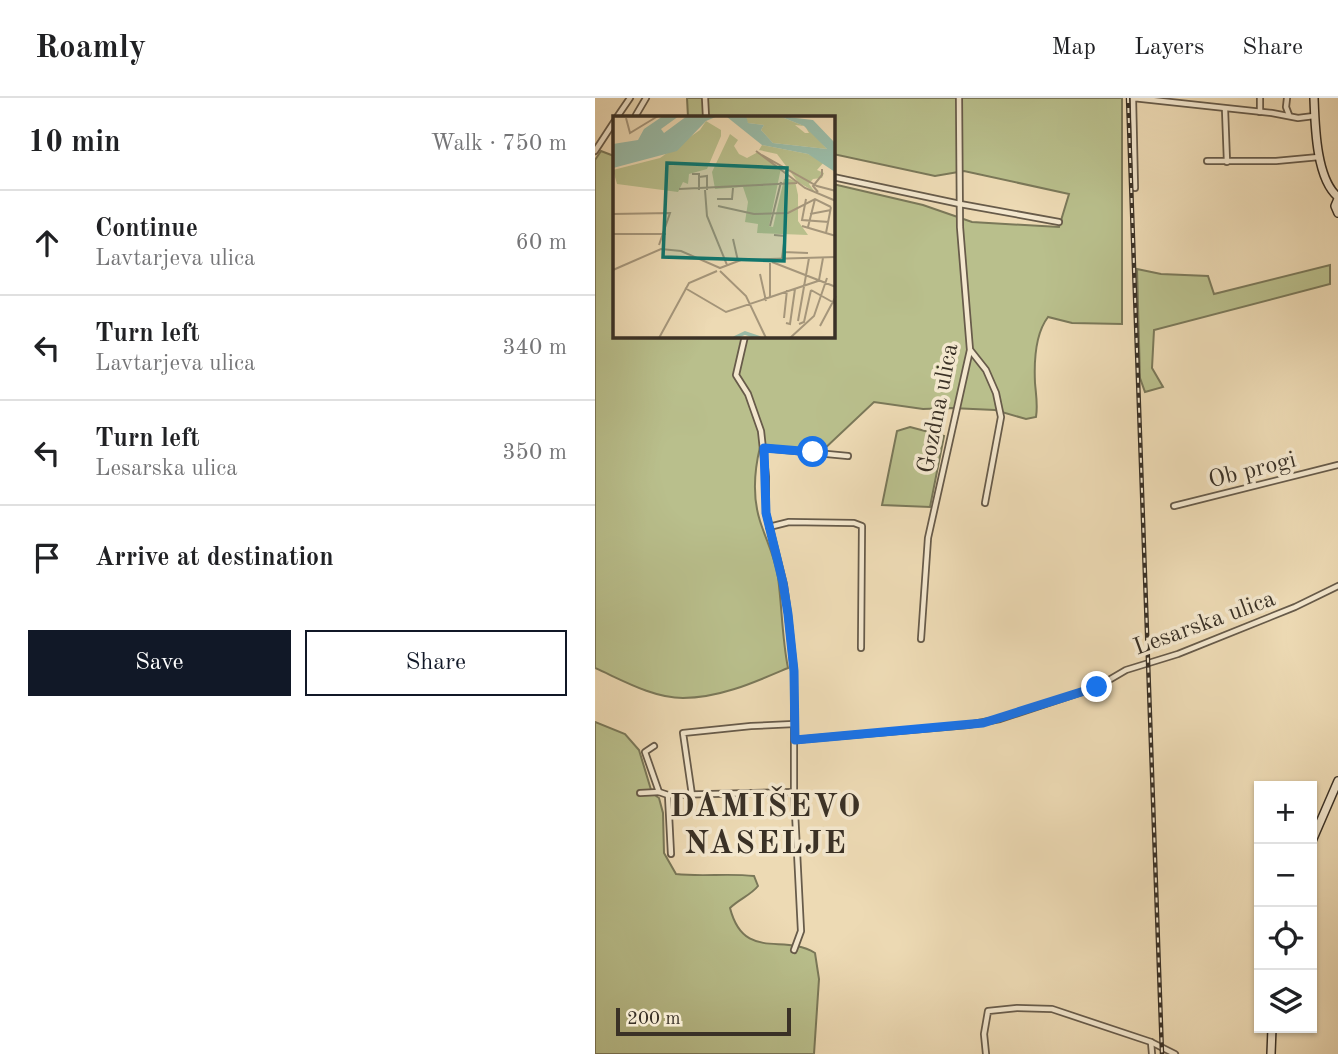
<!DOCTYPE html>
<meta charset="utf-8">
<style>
:root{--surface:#fff;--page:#f6f6f6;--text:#202124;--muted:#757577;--line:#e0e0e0;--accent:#111827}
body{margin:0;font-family:"Old Standard TT",serif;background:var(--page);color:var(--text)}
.controls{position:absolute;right:21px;bottom:21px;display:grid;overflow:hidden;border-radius:0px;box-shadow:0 2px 5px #0004}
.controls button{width:63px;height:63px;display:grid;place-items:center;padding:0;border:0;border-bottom:2px solid var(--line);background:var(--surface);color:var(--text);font:35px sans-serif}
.scale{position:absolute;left:21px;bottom:18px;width:175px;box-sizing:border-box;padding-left:7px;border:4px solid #3a3126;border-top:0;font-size:19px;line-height:24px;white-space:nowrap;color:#3a3126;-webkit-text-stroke:5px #f3e7ce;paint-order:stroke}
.stop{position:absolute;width:21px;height:21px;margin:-16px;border:5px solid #1a73e8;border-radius:50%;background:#fff}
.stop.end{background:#1a73e8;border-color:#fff;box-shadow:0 2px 7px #0008}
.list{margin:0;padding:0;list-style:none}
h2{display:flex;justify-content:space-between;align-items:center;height:91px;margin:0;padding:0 28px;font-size:30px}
h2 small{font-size:23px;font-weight:400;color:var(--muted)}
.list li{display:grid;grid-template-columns:46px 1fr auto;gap:21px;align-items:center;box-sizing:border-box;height:105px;padding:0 28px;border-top:2px solid var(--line)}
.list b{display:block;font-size:26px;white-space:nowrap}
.list p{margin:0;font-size:23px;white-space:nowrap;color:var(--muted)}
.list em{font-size:23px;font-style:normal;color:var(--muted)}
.actions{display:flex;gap:14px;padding:21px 28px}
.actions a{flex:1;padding:16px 0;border:2px solid var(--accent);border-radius:0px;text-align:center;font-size:24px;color:var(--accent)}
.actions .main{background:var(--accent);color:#fff}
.icon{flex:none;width:38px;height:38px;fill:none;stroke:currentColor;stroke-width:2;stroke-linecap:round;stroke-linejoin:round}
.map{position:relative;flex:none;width:743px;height:956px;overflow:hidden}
header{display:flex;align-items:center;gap:42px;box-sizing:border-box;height:98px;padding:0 35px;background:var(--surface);border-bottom:2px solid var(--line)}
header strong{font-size:33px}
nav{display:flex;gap:38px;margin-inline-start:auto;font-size:24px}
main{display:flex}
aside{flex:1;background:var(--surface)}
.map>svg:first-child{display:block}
.green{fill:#b9bf8c;stroke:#7a7859;stroke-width:2}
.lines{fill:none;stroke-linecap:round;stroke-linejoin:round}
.minor-casing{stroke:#675b4a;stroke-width:8}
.secondary-casing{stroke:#3a3126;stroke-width:10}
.minor{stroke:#f3e7ce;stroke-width:4.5}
.secondary{stroke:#f3e7ce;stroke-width:7}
.rail-casing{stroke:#3a3126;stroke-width:4.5}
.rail{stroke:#f3e7ce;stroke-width:2;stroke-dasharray:5;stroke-linecap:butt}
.route{stroke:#1a73e8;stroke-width:9}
.labels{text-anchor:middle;stroke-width:7;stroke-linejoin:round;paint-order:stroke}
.street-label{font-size:24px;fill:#3a3126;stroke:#f3e7ce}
.district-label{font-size:32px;font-weight:bold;letter-spacing:2px;fill:#3a3126;stroke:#f3e7ce}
.inset-river{fill:none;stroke:#9abba7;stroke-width:3.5}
.inset-road{fill:none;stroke:#a5967b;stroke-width:2}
.view{fill:#0f766e;fill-opacity:0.15;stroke:#0f766e;stroke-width:3.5}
.inset-edge{fill:none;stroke:#3a3126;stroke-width:3.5}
</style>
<header>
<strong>Roamly</strong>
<nav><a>Map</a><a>Layers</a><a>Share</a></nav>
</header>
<main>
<aside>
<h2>10 min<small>Walk · 750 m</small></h2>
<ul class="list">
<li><svg class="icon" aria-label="ahead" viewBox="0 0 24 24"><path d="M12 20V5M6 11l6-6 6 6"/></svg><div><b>Continue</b><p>Lavtarjeva ulica</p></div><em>60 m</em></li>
<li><svg class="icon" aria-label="left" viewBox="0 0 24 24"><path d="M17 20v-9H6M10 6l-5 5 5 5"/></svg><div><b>Turn left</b><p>Lavtarjeva ulica</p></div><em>340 m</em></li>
<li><svg class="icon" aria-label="left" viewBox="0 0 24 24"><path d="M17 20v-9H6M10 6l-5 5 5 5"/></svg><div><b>Turn left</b><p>Lesarska ulica</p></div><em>350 m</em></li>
<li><svg class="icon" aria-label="arrive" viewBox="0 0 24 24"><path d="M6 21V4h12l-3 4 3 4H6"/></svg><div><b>Arrive at destination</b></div></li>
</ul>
<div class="actions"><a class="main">Save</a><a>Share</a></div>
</aside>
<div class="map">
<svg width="743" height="956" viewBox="0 0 743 956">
<rect width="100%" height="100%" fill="#eddab4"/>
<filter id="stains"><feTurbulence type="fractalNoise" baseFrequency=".00286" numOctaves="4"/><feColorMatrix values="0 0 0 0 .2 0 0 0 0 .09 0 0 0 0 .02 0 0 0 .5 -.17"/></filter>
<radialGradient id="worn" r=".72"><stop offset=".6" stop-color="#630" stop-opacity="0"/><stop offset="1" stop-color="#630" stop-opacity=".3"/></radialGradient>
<!-- green -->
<g class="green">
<path d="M 92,0 L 527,0 L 527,226 L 477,225 L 453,219 C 440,236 439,264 440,285 C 441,297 443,307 441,319 L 431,321 L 400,312 L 356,310 L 328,311 L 279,304 L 226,354 L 165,349 C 159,374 157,398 165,423 C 171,442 180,459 183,479 C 187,509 187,540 193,570 C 160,584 125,600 88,600 C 58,600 27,582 0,570 L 0,62 L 6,53 L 19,58 L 19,238 L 238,238 L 238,86 L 328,107 L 377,124 L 464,129 L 474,96 L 369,73 L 340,78 L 238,56 L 238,19 L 93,19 Z"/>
<polygon points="735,167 735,186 559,232 557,270 568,289 550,294 545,280 542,171 566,176 613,178 619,196"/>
<polygon points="315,329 349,338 335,409 287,407 302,333"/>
<path d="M 0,624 L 30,636 L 44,652 L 57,695 L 64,700 L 68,715 L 69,755 L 81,776 C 107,779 133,775 159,778 L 163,788 C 156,797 144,801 135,810 C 149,864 188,835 220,855 L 224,881 L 219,956 L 0,956 Z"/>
</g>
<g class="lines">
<!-- minor casing -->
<g class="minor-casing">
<g id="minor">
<polyline points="110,0 111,19"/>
<polyline points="665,0 665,14"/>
<polyline points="692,0 691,9 694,17"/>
<polyline points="630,11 632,64"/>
<polyline points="41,17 51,0"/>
<polyline points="22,19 35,0"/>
<polyline points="0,53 19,24"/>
<polyline points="612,63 681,63 724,59"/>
<polyline points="238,79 365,106 464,124"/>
<polyline points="540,90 538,0 677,15 703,20 719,18"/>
<polyline points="150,238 141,277 153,296 166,333 171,379 171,415 189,487 193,516 199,573 199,694 206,833 199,852"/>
<polyline points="376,253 391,272 401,295 406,319 390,405"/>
<polyline points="169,350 253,358"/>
<polyline points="579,408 743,367"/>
<polyline points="174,429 194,424 259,425 267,428 266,550"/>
<polyline points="326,541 333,440 375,252 365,129 364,0"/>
<polyline points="200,642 373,627 405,621 502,589 531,572 583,556 700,509 743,488"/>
<polyline points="59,648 50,654 64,694 73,697"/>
<polyline points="45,695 64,694"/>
<polyline points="97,697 88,635 156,628 199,626"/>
<polyline points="76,756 73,697 199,694"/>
<polyline points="556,944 557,956"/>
<polyline points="391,956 389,936 393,913 422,910 457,911 556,944 580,956"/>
</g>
</g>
<!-- secondary casing -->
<g class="secondary-casing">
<g id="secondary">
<path d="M 719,0 C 720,27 721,81 743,99"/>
<polyline points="743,101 740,108 743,115"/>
<polyline points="717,743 743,683"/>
<polyline points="676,956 677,930"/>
</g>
</g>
<!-- minor -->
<use href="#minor" class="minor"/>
<!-- secondary -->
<use href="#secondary" class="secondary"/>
<!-- rail casing -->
<g class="rail-casing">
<polyline id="rail" points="533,0 567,956"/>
</g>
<!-- rail -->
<use href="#rail" class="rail"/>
</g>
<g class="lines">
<!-- route -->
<polyline class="route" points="218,354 169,350 171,415 188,485 193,516 199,573 200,642 388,625 502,589"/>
</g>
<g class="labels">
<!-- street labels -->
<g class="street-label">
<text transform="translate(342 310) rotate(-79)" y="8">Gozdna ulica</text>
<text transform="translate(657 371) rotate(-14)" y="8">Ob progi</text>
<text transform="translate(609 524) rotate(-20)" y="8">Lesarska ulica</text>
</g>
<!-- district labels -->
<g class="district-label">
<text x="171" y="718">DAMIŠEVO<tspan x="171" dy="37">NASELJE</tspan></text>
</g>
</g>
<!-- overview -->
<g transform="translate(18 18)">
<rect width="222" height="222" fill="#eddab4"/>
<path d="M 166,0 L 191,10 L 182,9 L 192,17 L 196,17 L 193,12 L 198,15 L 214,33 L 160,27 L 148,14 L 151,9 L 135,7 L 131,1 ZM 93,5 L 108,14 L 108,20 L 94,53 L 76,58 L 75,68 L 70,66 L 65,76 L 4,68 L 0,54 L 47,42 L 87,14 ZM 117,18 L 125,24 L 121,30 L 126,38 L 134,42 L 145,36 L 168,52 L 156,110 L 160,111 L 171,63 L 177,63 L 182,65 L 185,79 L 185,105 L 195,119 L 144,117 L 145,108 L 132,106 L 135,86 L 130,71 L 102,73 L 99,56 ZM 149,29 L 195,38 L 211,46 L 204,54 L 211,57 L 209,62 L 200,63 L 196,68 L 202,76 L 185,66 L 164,38 L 146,34 Z" fill="#b9bf8c"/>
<path d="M 50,0 L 66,0 L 48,13 L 51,17 L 74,0 L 105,0 L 93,5 L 64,35 L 0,52 L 0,28 L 25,24 L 31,13 ZM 133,0 L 135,7 L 151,9 L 148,14 L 160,27 L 214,33 L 191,10 L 166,0 L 200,4 L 222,27 L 222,56 L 195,38 L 149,29 L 114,1 Z" fill="#9abba7"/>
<path class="inset-river" d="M 121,222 L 132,217 L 147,222"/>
<path class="inset-road" d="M 13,2 L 17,17 L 45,0M 143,35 L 192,72 L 223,85M 149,39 L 204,70 L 223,75M 79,58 L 86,58 L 86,74M 86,61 L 94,60 L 94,74M 66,73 L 184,67M 92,74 L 94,100 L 114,149M 205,76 L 200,70 L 209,59 L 209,53M 104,83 L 119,83 L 120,72M 193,83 L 189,104 L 216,106M 105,90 L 141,98 L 175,97 L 202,83 L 218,91M 0,98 L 57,97 L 46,129M 197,98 L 218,94M 157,110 L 168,66M 189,110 L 223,120M 195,111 L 202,83M 213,117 L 218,91M 0,118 L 53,118M 161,119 L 172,120 L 169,142M 120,123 L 125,145M 170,136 L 195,137M 159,146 L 223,171M 157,147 L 157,182M 107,152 L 128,144 L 223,141M 0,154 L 48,133 L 68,135 L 107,152M 107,155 L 133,180 L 153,222M 147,158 L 153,185M 206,164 L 210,142M 72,172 L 113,196 L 205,165M 198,174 L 223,188M 171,202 L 174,174M 185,205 L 196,142M 173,207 L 177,208 L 182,173M 186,208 L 191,206 L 198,174M 207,210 L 223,180M 46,222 L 76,167 L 104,155M 177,222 L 201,200 L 214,162"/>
<path class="view" d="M 54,47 L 174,52 L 171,145 L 50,141 Z"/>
<rect width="222" height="222" class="inset-edge"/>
</g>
<rect width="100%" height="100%" filter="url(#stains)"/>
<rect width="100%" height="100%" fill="url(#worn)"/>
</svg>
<div class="controls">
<button>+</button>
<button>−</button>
<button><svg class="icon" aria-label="locate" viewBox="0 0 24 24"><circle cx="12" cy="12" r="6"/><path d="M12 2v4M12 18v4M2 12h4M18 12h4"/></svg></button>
<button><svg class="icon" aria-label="layers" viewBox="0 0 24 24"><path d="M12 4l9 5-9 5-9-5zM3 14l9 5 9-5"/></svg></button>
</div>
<div class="scale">200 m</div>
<div class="stop" style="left:218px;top:354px"></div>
<div class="stop end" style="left:502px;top:589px"></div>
</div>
</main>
